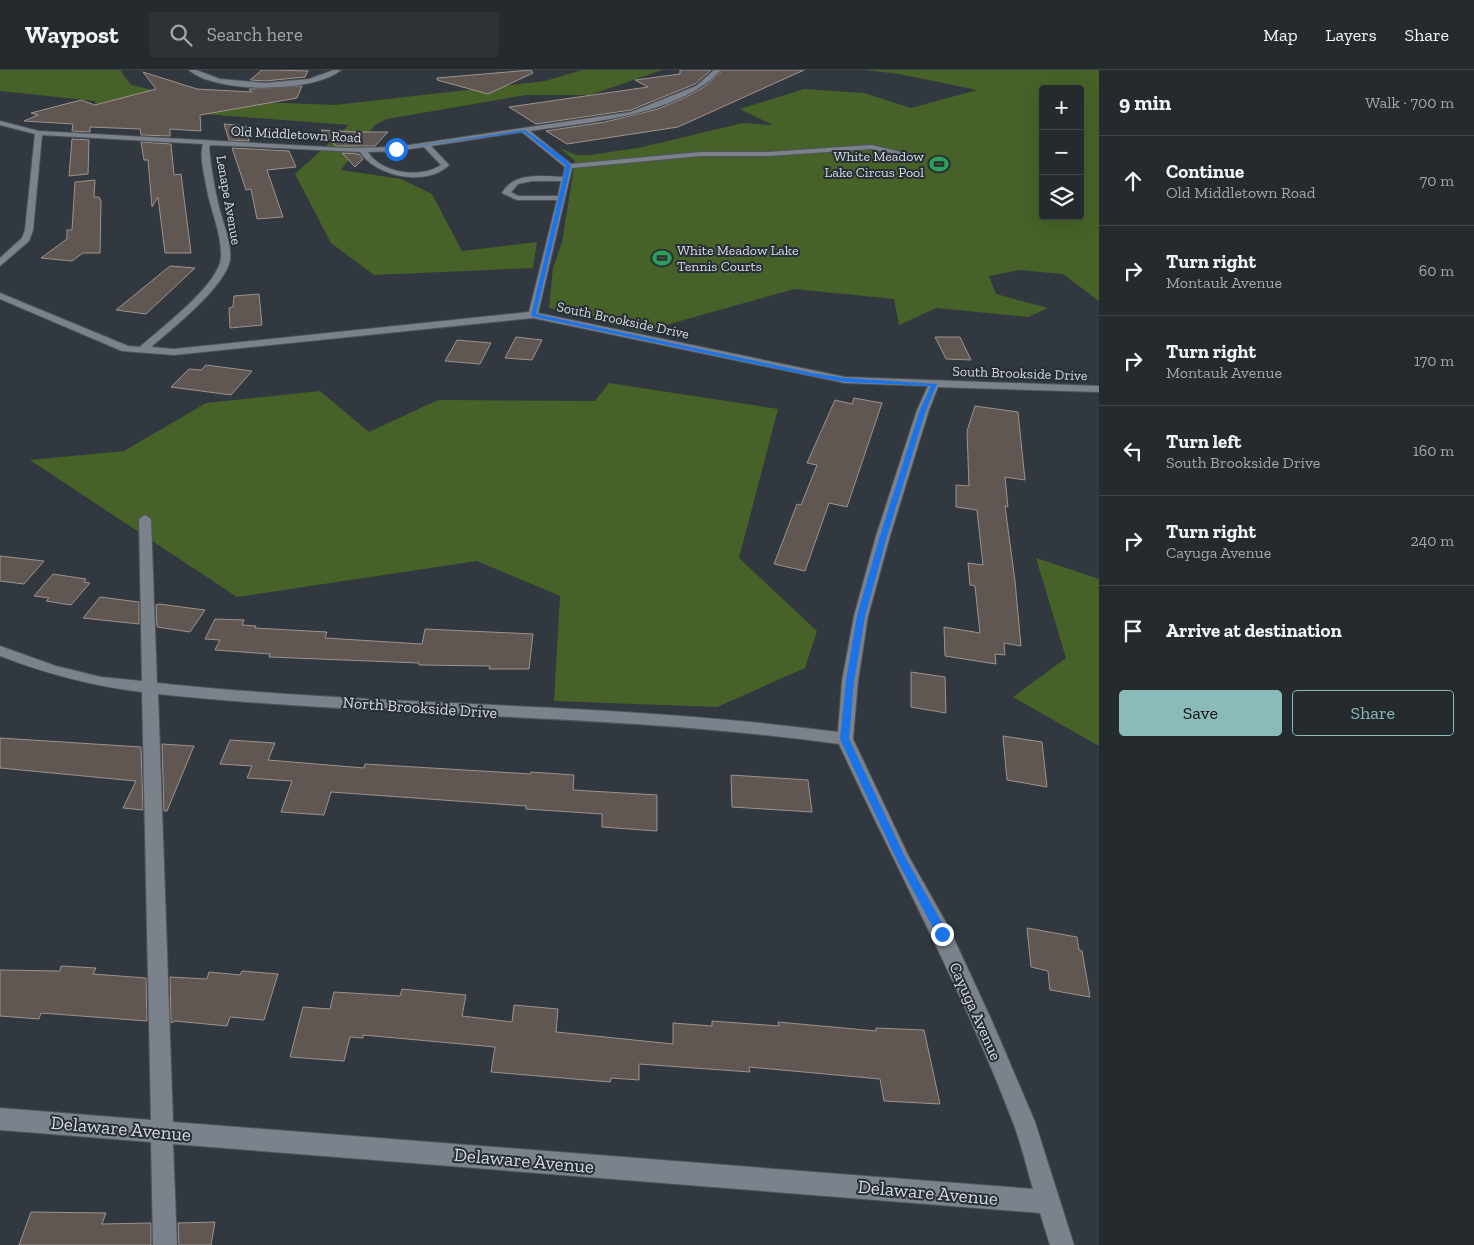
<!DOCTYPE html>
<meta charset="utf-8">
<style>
:root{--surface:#252a2f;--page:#2d3237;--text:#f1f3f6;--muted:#a3a7aa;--line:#42464b;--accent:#8bbbb9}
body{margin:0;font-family:"Zilla Slab",serif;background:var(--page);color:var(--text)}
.controls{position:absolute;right:15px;top:15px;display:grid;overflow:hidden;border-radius:5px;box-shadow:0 5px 20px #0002}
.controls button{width:45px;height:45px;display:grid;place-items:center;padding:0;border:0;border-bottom:1px solid var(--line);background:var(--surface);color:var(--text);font:25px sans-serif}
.stop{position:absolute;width:15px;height:15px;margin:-11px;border:4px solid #1a73e8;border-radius:50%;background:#fff}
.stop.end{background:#1a73e8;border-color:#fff;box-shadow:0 1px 5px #0008}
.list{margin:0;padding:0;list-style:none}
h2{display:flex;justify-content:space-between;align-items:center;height:65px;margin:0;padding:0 20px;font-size:21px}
h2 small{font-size:16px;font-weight:400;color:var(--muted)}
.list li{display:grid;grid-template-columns:32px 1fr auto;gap:15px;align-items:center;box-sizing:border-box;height:90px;padding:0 20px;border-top:1px solid var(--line)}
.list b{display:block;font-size:19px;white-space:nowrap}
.list p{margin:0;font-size:16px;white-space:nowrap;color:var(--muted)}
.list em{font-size:16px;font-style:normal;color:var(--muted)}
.actions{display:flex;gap:10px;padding:15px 20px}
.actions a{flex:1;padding:11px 0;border:1px solid var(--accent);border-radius:5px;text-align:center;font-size:18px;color:var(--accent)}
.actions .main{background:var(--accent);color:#111}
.icon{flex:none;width:28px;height:28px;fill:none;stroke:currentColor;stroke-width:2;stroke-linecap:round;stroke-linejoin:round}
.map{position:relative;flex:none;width:1099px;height:1175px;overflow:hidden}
header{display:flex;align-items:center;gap:30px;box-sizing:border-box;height:70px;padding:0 25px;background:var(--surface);border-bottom:1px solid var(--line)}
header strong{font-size:24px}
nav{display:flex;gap:28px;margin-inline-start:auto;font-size:18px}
.search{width:350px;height:45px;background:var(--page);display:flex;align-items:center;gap:12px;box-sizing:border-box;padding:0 18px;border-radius:5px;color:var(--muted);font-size:19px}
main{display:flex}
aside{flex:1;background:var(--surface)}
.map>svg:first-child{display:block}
.green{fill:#466228;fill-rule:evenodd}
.building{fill:#615752;stroke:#9e938d}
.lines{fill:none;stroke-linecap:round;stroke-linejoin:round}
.minor-casing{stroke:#4e545a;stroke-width:2}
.minor{fill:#7b828b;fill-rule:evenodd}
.route{fill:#1a73e8}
.labels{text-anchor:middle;stroke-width:4;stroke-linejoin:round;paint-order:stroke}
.far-street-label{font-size:14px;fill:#d8dce0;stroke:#272e35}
.far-poi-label{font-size:14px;fill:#d8dce0;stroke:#272e35;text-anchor:end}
.street-label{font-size:16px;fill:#d8dce0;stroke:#272e35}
.near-street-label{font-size:19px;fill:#d8dce0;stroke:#272e35}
</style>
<header>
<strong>Waypost</strong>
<div class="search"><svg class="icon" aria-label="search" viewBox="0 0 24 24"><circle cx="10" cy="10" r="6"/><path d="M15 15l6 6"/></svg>Search here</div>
<nav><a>Map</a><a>Layers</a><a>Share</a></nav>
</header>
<main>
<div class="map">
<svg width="1099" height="1175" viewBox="0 0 1099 1175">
<rect width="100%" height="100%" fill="#31383f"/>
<!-- green -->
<g class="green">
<polygon points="0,0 120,0 131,15 191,29 335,35 545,11 582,0 662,0 590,25 526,25 387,49 375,55 341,100 401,109 432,124 462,181 537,172 533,198 374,205 331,173 295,104 349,55 203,44 97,42 95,31 0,21"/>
<path d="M 865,0 L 1099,0 L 1099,231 L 1063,204 L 1019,200 L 989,206 L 996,224 L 1048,238 L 1028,247 L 936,238 L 899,255 L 894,229 L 794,219 L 641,262 L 549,238 L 553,198 L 562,172 L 575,91 L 560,78 L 576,85 L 590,85 L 638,78 L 743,53 L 773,55 L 740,39 L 804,19 L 864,23 L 911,38 L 977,20 L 899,4 ZM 1043,19 L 1080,19 L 1080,146 L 1043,146 Z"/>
<polygon points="609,313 778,339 739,488 817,561 805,598 717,637 554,631 560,526 477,491 237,527 30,390 124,381 206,333 320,321 369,362 438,330 595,331"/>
<polygon points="1036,488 1099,509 1099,676 1013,627 1066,588"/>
</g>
<!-- building -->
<g class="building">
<polygon points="262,0 275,0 308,1 305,7 265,11 250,10"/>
<polygon points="531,0 533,3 488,24 437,10 437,8"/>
<polygon points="680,0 711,0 695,14 631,40 536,54 509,37 648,17 635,10 680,4"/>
<polygon points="723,0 804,0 678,57 567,74 546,61 605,52 658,39 682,29 704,17"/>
<polygon points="143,2 197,19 252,22 249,19 302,16 297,28 200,45 201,61 170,59 170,66 141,65 140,59 90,57 90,62 72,61 73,54 24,51 38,45 31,43 81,30 95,35 156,19"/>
<polygon points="224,54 246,56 249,71 229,70"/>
<polygon points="321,60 359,62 388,62 375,76 336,76"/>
<polygon points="72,69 89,70 88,104 69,106"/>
<polygon points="141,72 171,74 174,105 181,104 191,183 165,183 158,127 152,137 148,90 144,90"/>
<polygon points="232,78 289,81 296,97 267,100 283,147 257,149 251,119 246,120"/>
<polygon points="342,83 359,84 363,89 355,97"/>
<polygon points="95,110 94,127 99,127 101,131 100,183 83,183 72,191 41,188 67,169 67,160 72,160 75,112"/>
<polygon points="170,196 195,198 146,244 116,240"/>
<polygon points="259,224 262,255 230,258 229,238 233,237 234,226"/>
<polygon points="516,267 542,270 532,290 505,288"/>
<polygon points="935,267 960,267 971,290 946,289"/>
<polygon points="457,270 491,273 480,294 445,291"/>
<polygon points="206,295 252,301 231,325 171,317 189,299 201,300"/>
<polygon points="854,328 882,333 847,437 829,433 805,501 774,494 797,434 801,435 817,395 807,393 835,330 852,334"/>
<polygon points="975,336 1018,342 1025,410 1005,407 1008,437 1005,436 1015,511 1021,576 1004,573 1005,585 995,584 996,594 945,586 944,557 980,563 975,516 970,515 968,493 983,495 977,440 956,437 956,415 969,416 967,361"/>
<polygon points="0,486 44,491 24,514 0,511"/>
<polygon points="53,504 86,509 84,512 90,513 71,535 46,531 49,528 34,526"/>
<polygon points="100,527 139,532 139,554 83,548"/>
<polygon points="159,534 205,540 190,562 157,557 156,535"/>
<polygon points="215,549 244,550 242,555 256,556 255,558 327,562 325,568 422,574 425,559 533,564 529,599 489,599 490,596 419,595 419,593 269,587 270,584 215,580 220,570 205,569"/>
<polygon points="911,602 945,607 946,643 911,637"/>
<polygon points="1003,666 1042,672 1047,717 1007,710"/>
<polygon points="0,668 141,677 143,740 123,738 136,711 0,698"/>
<polygon points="230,670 275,673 268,690 364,698 365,694 531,704 531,702 574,705 573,720 657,725 657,761 602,757 602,744 526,739 526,736 331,722 324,745 281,742 292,711 247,708 252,696 220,694"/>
<polygon points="162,674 194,676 167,741 164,741"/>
<polygon points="731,705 808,710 812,742 732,737"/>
<polygon points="1027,858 1077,867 1079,880 1082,881 1090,927 1050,920 1048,901 1031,897"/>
<polygon points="61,896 96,898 93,904 146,908 147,951 41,943 39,949 0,946 0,900 60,901"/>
<polygon points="242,901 278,904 264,950 230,947 227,956 175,951 171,953 170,907 207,909 209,902 240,905"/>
<polygon points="402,919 466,925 462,946 512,952 514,935 558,939 556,962 673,974 673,953 712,956 712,951 779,956 778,952 876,961 876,958 924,960 940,1034 884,1031 880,1009 749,997 750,1002 639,994 639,1010 611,1008 610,1012 491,1002 495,977 363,965 363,968 350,967 344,991 290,987 303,937 330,939 334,922 400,926"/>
<polygon points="31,1142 106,1143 102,1154 151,1153 151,1175 19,1175"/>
<polygon points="215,1152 211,1175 179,1175 178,1153"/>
</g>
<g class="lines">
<!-- minor casing -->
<g class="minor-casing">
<g id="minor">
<path d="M 189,0 L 196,0 L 220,9 L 265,13 L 309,9 L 334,0 L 341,0 C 314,23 216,24 189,0 Z"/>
<path d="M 714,0 L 721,0 C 678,46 589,52 530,61 L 571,94 L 700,82 L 769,82 L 871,75 L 915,85 L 911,87 L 871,79 L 769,86 L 700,86 L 572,98 L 538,243 L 845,307 L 1099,316 L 1099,322 L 938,317 L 929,340 L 890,466 L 868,546 L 858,611 L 853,669 L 908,785 L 949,858 L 992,951 L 1035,1052 L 1074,1175 L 1050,1175 L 1040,1143 L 173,1074 L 177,1175 L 153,1175 L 151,1072 L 0,1060 L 0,1038 L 151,1050 L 142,622 C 92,616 47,604 0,586 L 0,576 L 56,596 L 101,607 L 142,611 L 139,449 L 145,445 L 151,449 L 157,613 C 383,637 612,632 838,662 L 842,611 L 854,546 L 876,466 L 917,340 L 928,316 L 845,313 L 533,248 L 174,285 L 122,281 L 0,229 L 0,223 L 128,276 L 140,277 C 160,259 220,214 221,187 C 222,165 211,141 207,120 C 205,107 199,86 203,74 L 42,65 L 33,160 L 29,171 L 0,196 L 0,188 L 22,168 L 25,160 L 35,64 L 0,55 L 0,51 L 39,61 L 345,78 L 396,77 L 631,42 L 696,16 ZM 522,62 L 565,97 L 563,107 C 541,106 514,102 502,123 L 517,130 L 557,130 L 529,242 L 174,279 L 151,277 C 172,259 225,217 230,190 C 232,173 223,154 219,137 C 214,117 211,97 209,77 L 211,75 L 360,82 C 376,107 427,117 449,95 L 431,76 ZM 424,77 L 441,95 C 420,109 381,103 368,82 L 396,81 ZM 532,111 L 561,111 L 558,126 L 518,126 L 511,122 L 518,114 ZM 158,624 C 384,648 613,643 839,674 C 897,800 963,921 1012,1050 C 1021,1072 1026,1096 1033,1119 L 173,1052 Z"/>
</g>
</g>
<!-- minor -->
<use href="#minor" class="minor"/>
</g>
<!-- route -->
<polygon class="route" points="525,60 564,88 571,96 536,244 812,303 845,308 937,314 926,340 887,466 865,546 854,611 849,669 905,787 946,860 946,867 938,867 896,788 840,669 846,611 857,546 880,466 920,340 931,316 845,312 812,306 531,246 566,96 524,62 394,79"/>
<!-- icons -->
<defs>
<g id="stadium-bare" transform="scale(1.5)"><path d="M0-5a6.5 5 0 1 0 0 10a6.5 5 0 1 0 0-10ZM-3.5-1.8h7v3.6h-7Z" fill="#2e9e5b" stroke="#272e35" stroke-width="2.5" paint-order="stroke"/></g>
</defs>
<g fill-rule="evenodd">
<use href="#stadium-bare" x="939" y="94"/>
<use href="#stadium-bare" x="662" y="188"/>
</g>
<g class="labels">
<!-- far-street labels -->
<g class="far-street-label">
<text transform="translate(296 64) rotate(3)" y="5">Old Middletown Road</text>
<text transform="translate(229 130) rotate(80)" y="5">Lenape Avenue</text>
<text transform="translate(623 250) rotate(12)" y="5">South Brookside Drive</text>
<text transform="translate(1020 303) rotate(2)" y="5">South Brookside Drive</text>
</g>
<!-- far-poi labels -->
<g class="far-poi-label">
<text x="924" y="91">White Meadow<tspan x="924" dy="16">Lake Circus Pool</tspan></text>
<text x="677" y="185" text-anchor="start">White Meadow Lake<tspan x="677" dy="16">Tennis Courts</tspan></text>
</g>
<!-- street labels -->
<g class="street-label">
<text transform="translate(420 637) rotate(4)" y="6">North Brookside Drive</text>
<text transform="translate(976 941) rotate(66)" y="6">Cayuga Avenue</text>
</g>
<!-- near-street labels -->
<g class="near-street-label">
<text transform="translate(121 1058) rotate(5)" y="7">Delaware Avenue</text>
<text transform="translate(524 1090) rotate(5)" y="7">Delaware Avenue</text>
<text transform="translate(928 1122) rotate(5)" y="7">Delaware Avenue</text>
</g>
</g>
</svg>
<div class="controls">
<button>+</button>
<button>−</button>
<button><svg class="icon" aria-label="layers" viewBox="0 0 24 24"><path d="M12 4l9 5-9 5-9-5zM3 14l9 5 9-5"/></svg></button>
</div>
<div class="stop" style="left:396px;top:79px"></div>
<div class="stop end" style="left:942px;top:864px"></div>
</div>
<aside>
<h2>9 min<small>Walk · 700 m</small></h2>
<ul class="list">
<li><svg class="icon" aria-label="ahead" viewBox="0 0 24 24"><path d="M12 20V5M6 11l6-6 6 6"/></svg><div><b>Continue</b><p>Old Middletown Road</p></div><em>70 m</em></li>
<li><svg class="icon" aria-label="right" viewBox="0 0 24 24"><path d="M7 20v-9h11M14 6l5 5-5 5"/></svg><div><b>Turn right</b><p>Montauk Avenue</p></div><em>60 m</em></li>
<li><svg class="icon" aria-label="right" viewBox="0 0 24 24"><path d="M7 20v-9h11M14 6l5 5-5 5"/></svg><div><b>Turn right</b><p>Montauk Avenue</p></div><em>170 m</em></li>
<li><svg class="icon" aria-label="left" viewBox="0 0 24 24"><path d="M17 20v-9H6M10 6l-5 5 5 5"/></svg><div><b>Turn left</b><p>South Brookside Drive</p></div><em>160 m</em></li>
<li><svg class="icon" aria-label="right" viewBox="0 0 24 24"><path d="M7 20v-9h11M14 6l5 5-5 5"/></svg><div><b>Turn right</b><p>Cayuga Avenue</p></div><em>240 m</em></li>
<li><svg class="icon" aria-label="arrive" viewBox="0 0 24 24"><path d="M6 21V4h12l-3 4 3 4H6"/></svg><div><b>Arrive at destination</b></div></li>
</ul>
<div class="actions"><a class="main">Save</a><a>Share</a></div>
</aside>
</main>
